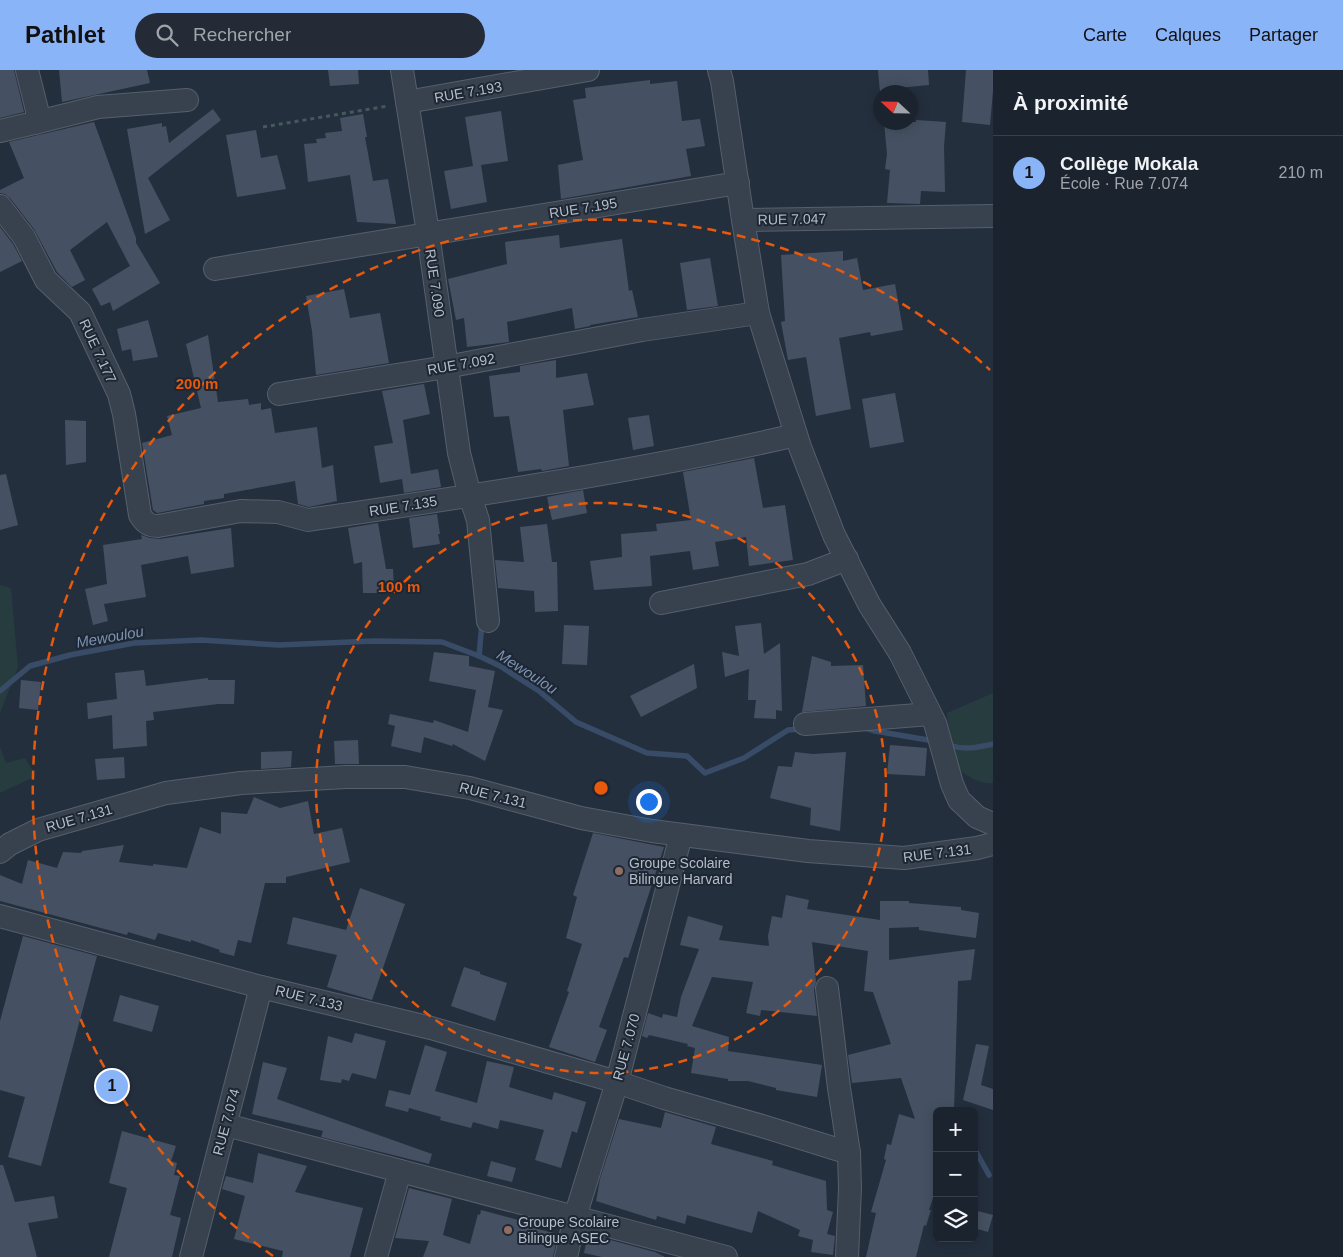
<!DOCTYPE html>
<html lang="fr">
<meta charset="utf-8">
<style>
:root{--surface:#1b232e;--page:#242b36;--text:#f1f3f6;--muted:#a0a4aa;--line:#39404a;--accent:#8ab4f8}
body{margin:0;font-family:Arial,sans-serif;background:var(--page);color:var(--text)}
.controls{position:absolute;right:15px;bottom:15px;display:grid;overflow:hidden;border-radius:8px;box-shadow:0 2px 12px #0003}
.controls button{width:45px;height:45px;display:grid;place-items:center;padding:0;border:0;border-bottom:1px solid var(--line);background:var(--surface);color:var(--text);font:25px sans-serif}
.compass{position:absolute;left:873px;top:15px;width:45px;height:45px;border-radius:50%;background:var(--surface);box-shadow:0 2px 12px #0003;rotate:292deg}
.you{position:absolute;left:648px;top:731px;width:18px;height:18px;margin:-12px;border:4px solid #fff;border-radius:50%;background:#1a73e8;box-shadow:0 0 0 8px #1a73e833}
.badge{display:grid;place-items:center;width:32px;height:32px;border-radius:50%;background:var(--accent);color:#111;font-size:16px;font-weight:700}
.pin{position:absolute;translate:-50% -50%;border:2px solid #fff;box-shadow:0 1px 5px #0006}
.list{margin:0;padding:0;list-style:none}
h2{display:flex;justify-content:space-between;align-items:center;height:65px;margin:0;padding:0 20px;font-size:21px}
h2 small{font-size:16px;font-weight:400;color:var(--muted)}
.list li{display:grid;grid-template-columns:32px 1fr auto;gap:15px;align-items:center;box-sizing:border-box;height:75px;padding:0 20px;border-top:1px solid var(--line)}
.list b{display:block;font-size:19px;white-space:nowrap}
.list p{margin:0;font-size:16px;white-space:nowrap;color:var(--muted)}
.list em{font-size:16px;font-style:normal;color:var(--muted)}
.icon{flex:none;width:28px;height:28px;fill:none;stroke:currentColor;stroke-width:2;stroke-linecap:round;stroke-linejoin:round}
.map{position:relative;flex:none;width:993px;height:1187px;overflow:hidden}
header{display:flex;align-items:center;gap:30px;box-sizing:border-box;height:70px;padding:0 25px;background:var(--accent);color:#111}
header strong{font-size:24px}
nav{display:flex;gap:28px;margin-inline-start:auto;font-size:18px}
.search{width:350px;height:45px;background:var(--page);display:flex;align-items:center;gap:12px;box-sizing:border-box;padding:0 18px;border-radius:28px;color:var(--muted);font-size:19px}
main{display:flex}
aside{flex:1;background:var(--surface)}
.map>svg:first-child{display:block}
.green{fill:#263c3f}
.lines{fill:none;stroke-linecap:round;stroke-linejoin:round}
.stream{stroke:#394c67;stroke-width:5.5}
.building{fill:#455162}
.minor-casing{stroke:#565f6c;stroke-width:24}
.path{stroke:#44595c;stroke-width:3;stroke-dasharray:4 4;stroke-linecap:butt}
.minor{stroke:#38414e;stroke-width:22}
.ring{fill:none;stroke:#e8590c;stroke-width:2.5;stroke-dasharray:9 6}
.education-dot{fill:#8d6e63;stroke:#1d2633;stroke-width:2}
.labels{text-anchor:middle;stroke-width:4;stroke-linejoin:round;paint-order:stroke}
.street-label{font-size:14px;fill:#b4bcc9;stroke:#1d2633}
.poi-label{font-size:14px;fill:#b4bcc9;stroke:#1d2633;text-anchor:start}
.water-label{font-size:15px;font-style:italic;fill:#7c92b1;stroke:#1d2633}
.centre{fill:#e8590c;stroke:#1d2633;stroke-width:2.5}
.ring-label{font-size:15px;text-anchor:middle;font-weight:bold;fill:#e8590c;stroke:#1d2633;stroke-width:4;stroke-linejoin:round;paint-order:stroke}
</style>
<header>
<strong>Pathlet</strong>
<div class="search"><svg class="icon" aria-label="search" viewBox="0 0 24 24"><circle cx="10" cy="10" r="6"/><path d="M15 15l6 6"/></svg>Rechercher</div>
<nav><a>Carte</a><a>Calques</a><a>Partager</a></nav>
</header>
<main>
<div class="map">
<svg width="993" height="1187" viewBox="0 0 993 1187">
<rect width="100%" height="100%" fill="#242f3e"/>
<!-- green -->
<g class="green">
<polygon points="0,515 11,518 18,597 0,643"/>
<path d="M 993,623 L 993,713 C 979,715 959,703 953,690 C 950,683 948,652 947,643 Z"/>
<polygon points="0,677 6,693 25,688 36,706 0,723"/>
</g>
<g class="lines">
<!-- stream -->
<g class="stream">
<polyline points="479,586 482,553"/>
<polyline points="0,621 30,596 70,585 134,573 201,570 279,575 374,571 442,572 479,586 500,596 539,621 576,652 647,683 687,686 705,703 744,688 788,660 801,659"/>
<polyline points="865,658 875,661 934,671"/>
<path d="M 948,675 C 964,680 977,678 993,674"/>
<polyline points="974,1078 989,1105"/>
</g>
</g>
<!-- building -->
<g class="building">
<polygon points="0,0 14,0 24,42 0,48"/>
<polygon points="59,0 147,0 150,13 62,32"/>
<polygon points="328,0 358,0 359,14 330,16"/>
<polygon points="878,0 928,0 929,15 898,18 899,22 880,22"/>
<polygon points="966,0 993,0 993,21 990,55 962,52"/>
<polygon points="650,10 650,14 677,11 682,51 700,49 705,76 686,79 691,106 561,129 558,95 583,90 573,30 586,28 585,18"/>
<polygon points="213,39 221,50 148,108 170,150 145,164 127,59 162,53 162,57 166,56 169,73"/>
<polygon points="501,41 508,91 481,95 487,132 451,139 444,101 473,96 465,47"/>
<polygon points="363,44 367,67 365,67 373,111 388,109 396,154 357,152 350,105 308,112 304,74 317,73 316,69 326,68 325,63 342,61 340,48"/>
<polygon points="916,50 946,52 944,76 945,122 921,121 920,134 887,133 890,100 885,99 887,84 884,52 916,52"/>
<polygon points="94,52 136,168 136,173 160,213 113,241 110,232 101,236 92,219 130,196 107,152 70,180 85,210 72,217 57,202 34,159 10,128 5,124 0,123 0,120 24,108 9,72"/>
<polygon points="256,60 261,88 277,85 286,119 237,127 226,65"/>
<polygon points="0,157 13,174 22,191 0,202"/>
<polygon points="559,165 560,178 622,169 629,221 632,220 638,247 590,255 590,256 575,259 572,238 507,252 509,272 467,277 464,248 456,250 448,209 507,194 505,172"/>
<polygon points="843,181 843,191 857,188 863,220 895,214 903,260 871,266 870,262 839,268 851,339 816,346 806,287 788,290 781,252 785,251 781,185"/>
<polygon points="710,188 718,236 687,240 680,193"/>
<polygon points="344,219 350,248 380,243 389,293 316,305 312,261 306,226"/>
<polygon points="148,250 158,287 133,291 131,279 122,281 117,259"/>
<polygon points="208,265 218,332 248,329 249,335 261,333 261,340 271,338 275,363 317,357 322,398 333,395 337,431 309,437 298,434 295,411 224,424 224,428 204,431 204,434 157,443 153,440 142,373 172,365 167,346 201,338 186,274"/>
<polygon points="556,290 556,308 587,303 594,335 563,340 569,396 542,401 541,399 518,402 509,346 494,347 489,306 520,302 520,296"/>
<polygon points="424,314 430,344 403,350 411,404 438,399 441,417 404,423 402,409 380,413 374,376 393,373 382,321"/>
<polygon points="895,323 904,372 870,378 862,329"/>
<polygon points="649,345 654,376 633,380 628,348"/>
<polygon points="65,350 86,351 86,392 66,395"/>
<polygon points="754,388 763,438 785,435 793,490 749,496 746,467 715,472 719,496 693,500 690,481 650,486 652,516 594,520 590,491 622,487 621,464 657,461 656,454 691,450 683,402"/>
<polygon points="6,404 18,455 0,460 0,405"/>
<polygon points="583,420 587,443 552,450 547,427"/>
<polygon points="437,444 440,464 438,464 440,474 413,478 409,448"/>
<polygon points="378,453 386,499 393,499 394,523 363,523 362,492 354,494 348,458"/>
<polygon points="547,454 552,492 557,492 558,541 535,542 534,521 498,518 495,490 524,492 520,457"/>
<polygon points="231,458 234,497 191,504 188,486 141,495 146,527 104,534 108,551 93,555 85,519 107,514 103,475 142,469 141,465 150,468 160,469"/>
<polygon points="761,553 764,584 780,573 782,641 776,640 776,649 754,648 756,630 748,630 749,599 725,607 722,582 739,586 735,556"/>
<polygon points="564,555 589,556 587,595 562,594"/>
<polygon points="434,582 469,586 469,596 495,601 488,637 503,640 485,691 453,674 452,676 424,667 421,683 391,676 395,656 388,654 390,644 433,653 434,650 468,662 476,620 429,611"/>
<polygon points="812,586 831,592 831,596 863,595 866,636 802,642"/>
<polygon points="694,594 697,618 641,647 630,626"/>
<polygon points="144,600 146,616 208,608 208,610 235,610 234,634 218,634 153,642 154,650 146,651 147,676 113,679 112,645 88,649 87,633 117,629 115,603"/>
<polygon points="21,610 41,612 38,640 19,638"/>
<polygon points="358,670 359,694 335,694 334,671"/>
<polygon points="890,675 927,678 925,706 887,704"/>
<polygon points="292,681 291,697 261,699 261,682"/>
<polygon points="795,682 813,684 846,682 840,761 810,755 811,738 770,728 778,696 792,697"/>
<polygon points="124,687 125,708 97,710 95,689"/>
<polygon points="254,727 280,738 308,731 314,764 342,758 350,792 286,807 286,813 265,813 251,873 238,870 234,886 219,882 220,880 191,870 191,872 158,863 155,870 128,862 127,865 0,831 0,805 22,814 28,790 57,798 63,782 81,783 82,781 124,775 119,792 153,796 153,794 187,798 200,757 221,764 221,742 247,744"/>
<polygon points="593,763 664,777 628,888 624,887 599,957 607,960 595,992 549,977 569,922 567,921 582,874 566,868 577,827 573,825"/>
<polygon points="360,818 405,834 372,930 327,917 337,885 287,874 293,847 346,860"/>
<polygon points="786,825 809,830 807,839 880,850 880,831 909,831 909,833 961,837 961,840 979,843 976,868 919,860 919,857 889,858 889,890 975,879 971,910 958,911 954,1041 937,1041 937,1116 929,1140 931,1140 926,1156 924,1155 916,1187 866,1187 876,1143 871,1142 886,1090 884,1089 887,1074 891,1075 899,1044 915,1049 901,1008 852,1013 848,985 891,974 873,922 864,921 868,881 812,872 816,912 814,920 817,946 761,940 760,946 746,943 753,912 712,907 692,956 729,967 728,981 822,995 817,1027 776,1020 776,1018 748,1011 728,1011 728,1009 691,1003 695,978 687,976 688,974 649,965 647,968 642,966 648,943 662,948 663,944 677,947 681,927 699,879 680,875 688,846 723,856 719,870 769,876 768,866 772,846 782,848"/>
<polygon points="23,866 97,886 41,1096 8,1087 25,1027 0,1020 0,951"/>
<polygon points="464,897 480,902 480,904 507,913 495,951 451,936"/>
<polygon points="120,925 159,936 152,962 113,951"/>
<polygon points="355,963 386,971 376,1009 352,1003 349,1011 342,1009 341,1013 320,1010 328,966 352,973"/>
<polygon points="976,974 989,976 981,1015 993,1019 993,1040 963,1030"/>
<polygon points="425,975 447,982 435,1021 477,1033 487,991 514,997 509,1017 552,1030 554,1022 586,1032 577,1063 572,1061 561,1098 535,1090 544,1060 500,1050 498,1059 473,1052 471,1058 440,1050 441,1047 409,1038 408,1042 385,1036 389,1020 410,1025"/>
<polygon points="263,992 287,998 277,1029 432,1084 429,1094 321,1067 323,1061 252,1044"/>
<polygon points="665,1042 716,1057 711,1074 773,1091 772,1095 826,1111 827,1140 833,1142 827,1164 835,1166 833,1185 811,1182 813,1170 798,1166 800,1160 758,1141 752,1163 687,1145 685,1154 657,1146 656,1150 596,1131 600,1109 619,1049 661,1058"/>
<polygon points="122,1061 176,1076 171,1091 177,1093 174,1105 180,1106 170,1145 181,1148 172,1187 109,1187 127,1118 109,1113"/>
<polygon points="258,1083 307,1096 295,1122 363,1138 350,1187 282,1187 283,1181 234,1169 245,1126 222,1119 226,1106 253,1113"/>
<polygon points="491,1091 516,1098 512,1112 487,1106"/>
<polygon points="0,1095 3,1095 15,1132 54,1126 58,1148 28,1153 37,1187 0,1187"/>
<polygon points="409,1118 452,1129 443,1165 470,1174 478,1144 480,1145 481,1140 526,1152 525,1156 558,1164 553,1187 423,1187 429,1171 395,1168"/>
<polygon points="974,1140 993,1145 988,1162 974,1158"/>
<polygon points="588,1164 655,1182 665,1187 602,1187 584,1183"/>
</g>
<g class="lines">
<!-- minor casing -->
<g class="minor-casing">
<g id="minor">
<polyline points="402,0 428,163 459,383 470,426 478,450 488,551"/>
<polyline points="719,0 722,11 743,150 993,146"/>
<polyline points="407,32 588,0"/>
<polyline points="34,53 98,37 187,30"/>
<polyline points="0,61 34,53 37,48 37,40 27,0"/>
<path d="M 0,136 L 24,167 L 46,210 L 80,242 L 119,324 L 124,344 L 140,445 C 145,453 149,456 158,456 L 241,441 L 278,442 L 308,450 C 471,426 635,402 796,365"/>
<polyline points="743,150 758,243 800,377 834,465 869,534 900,583 935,653 952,714 959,730 977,747 993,754"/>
<polyline points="215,199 738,113"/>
<polyline points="279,324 446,297 642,260 758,243"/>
<polyline points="661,533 808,504 847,489"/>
<polyline points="805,654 930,644"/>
<polyline points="0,782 10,774 38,760 166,723 241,713 346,707 405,707 470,718 581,748 652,761 808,781 904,788 977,778 993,774"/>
<polyline points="0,846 261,917 431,958 617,1012 664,1028 762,1056 849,1083 850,1118 847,1187"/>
<polyline points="827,918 839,1018 849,1083"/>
<polyline points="226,1055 726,1187"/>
<polyline points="191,1187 261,917"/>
<polyline points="376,1187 400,1101"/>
<polyline points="566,1187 575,1147 617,1012 681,765"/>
</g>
</g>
<!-- path -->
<polyline class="path" points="263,57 388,36"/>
<!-- minor -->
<use href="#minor" class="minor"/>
</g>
<!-- distance rings -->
<g class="ring">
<circle cx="601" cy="718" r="285"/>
<path d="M273 1186A571 571 0 1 1 990 300"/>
</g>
<!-- markers -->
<g class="education-dot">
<circle cx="619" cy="801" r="5"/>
<circle cx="508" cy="1160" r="5"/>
</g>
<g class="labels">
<!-- street labels -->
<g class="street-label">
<text transform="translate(468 22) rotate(-10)" y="5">RUE 7.193</text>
<text transform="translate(583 138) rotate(-9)" y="5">RUE 7.195</text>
<text transform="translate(792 149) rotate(-1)" y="5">RUE 7.047</text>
<text transform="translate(435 213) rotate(82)" y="5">RUE 7.090</text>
<text transform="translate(98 281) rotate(65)" y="5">RUE 7.177</text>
<text transform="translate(461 294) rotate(-10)" y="5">RUE 7.092</text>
<text transform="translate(403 436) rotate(-9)" y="5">RUE 7.135</text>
<text transform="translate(493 725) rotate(14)" y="5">RUE 7.131</text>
<text transform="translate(79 748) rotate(-16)" y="5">RUE 7.131</text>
<text transform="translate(937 783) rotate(-7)" y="5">RUE 7.131</text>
<text transform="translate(309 928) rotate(14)" y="5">RUE 7.133</text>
<text transform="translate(626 977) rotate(-75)" y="5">RUE 7.070</text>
<text transform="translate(226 1052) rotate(-75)" y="5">RUE 7.074</text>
</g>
<!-- poi labels -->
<g class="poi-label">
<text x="629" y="798">Groupe Scolaire<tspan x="629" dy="16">Bilingue Harvard</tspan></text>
<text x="518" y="1157">Groupe Scolaire<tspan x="518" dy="16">Bilingue ASEC</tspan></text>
</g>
<!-- water labels -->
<g class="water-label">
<text transform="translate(110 567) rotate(-10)" y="5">Mewoulou</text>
<text transform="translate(527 602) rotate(33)" y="5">Mewoulou</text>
</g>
</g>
<circle cx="601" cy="718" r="8" class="centre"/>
<g class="ring-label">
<text x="197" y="319">200 m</text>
<text x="399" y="522">100 m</text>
</g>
</svg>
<div class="controls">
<button>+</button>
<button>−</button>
<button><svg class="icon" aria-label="layers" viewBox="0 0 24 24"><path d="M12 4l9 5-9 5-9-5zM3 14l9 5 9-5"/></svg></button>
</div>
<svg class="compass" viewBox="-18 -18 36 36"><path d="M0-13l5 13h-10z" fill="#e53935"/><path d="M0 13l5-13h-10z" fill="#a0a4aa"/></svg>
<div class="you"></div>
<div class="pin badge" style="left:112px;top:1016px">1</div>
</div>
<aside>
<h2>À proximité<small></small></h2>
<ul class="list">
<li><span class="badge">1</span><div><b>Collège Mokala</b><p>École · Rue 7.074</p></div><em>210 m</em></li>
</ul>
</aside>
</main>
